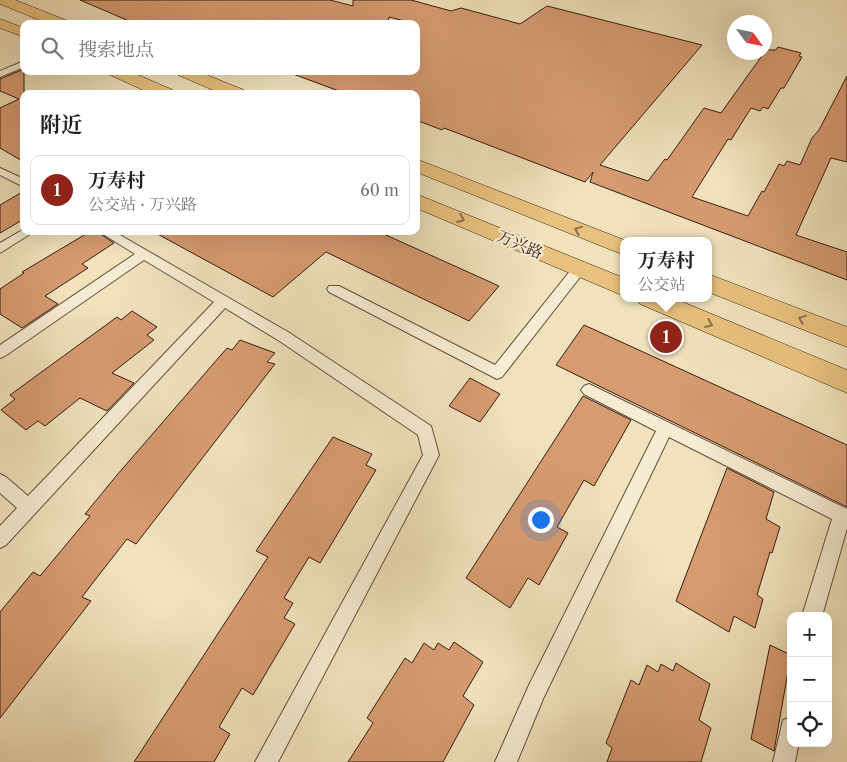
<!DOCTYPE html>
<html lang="zh">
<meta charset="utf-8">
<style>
:root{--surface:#fff;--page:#f6f6f6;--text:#222;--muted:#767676;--line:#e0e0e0;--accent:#8f2418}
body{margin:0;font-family:"Libre Caslon Text","Noto Serif SC",serif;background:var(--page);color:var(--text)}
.controls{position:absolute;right:15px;bottom:15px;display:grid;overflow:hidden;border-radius:10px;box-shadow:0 5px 20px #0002}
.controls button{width:45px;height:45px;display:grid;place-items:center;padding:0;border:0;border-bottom:1px solid var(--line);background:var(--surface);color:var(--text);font:25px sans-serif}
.compass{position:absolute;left:727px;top:15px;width:45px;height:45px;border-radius:50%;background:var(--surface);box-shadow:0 5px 20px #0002;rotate:123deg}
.you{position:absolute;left:540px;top:519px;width:18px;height:18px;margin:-12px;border:4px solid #fff;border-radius:50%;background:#1a73e8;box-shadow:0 0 0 8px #1a73e833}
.badge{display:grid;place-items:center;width:32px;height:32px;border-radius:50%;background:var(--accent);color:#fff;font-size:16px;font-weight:700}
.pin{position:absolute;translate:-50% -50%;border:2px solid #fff;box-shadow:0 1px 5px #0006}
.popup{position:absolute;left:620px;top:237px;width:92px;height:65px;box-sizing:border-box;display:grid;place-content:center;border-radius:10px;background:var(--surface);filter:drop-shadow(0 1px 4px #0005);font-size:16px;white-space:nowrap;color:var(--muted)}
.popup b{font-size:19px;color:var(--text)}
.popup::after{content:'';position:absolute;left:50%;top:100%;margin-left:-10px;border:10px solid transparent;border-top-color:var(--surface)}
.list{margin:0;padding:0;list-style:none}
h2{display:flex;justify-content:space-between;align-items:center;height:65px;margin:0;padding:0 20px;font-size:21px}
h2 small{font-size:16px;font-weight:400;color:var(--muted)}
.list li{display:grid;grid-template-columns:32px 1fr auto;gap:15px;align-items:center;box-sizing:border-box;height:70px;margin:0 10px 10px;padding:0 10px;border:1px solid var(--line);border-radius:10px}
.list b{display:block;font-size:19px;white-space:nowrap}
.list p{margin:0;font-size:16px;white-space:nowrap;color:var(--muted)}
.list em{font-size:16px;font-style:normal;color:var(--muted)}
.icon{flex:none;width:28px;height:28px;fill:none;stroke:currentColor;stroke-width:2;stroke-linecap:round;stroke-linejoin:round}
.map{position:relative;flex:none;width:847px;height:762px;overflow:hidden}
.search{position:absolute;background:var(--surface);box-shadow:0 5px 20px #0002;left:20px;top:20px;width:400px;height:55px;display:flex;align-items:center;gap:12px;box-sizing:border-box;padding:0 18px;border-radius:10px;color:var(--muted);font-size:19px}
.panel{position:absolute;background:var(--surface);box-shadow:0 5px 20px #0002;left:20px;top:90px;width:400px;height:145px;border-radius:10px}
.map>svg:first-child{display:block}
.building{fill:#d79b71;stroke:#351e13}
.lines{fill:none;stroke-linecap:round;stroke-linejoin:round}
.lane-casing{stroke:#644f3d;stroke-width:2}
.primary-casing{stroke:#351e13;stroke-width:1}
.lane{fill:#f6ecd3;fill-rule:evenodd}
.primary{fill:#e8c17e;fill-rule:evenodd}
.oneway{stroke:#8e7048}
.labels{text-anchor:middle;stroke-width:4.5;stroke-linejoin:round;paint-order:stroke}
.street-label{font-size:16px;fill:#351e13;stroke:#f6ecd3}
</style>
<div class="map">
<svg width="847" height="762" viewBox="0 0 847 762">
<rect width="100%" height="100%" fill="#f1e2bc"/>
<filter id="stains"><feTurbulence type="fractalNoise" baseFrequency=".004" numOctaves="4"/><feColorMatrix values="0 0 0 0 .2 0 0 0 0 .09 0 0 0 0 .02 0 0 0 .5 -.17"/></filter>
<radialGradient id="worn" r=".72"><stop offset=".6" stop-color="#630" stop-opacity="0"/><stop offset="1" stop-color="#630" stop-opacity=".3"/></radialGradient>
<!-- building -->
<g class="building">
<polygon points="80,0 330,0 353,6 353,0 411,0 451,11 461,8 520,24 547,6 702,45 600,165 648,181 665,159 667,160 704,108 721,113 766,50 776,50 778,47 801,53 799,56 802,57 784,88 781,88 768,109 763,107 760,111 751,108 731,140 728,139 692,197 748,216 762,191 764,192 779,164 784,166 787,161 800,165 812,138 819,130 847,76 847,162 831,158 796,235 847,252 847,280 590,182 593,172 585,182 444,128 442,130 416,120 416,94 347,94 293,74 294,71 416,71 416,24 389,17 388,24 136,24"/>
<polygon points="24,69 24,162 0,148 0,108 19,99 0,91 0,79"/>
<polygon points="24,191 24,219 0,233 0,205"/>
<polygon points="91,231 96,231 114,243 82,264 88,268 45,296 58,304 22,328 0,314 0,289 24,273 22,272"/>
<polygon points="152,231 377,231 499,286 469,321 326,252 273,297"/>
<polygon points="132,311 157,327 147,335 154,340 112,373 134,383 107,411 80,398 45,426 38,421 26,430 1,410 15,399 10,395 117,317 121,320"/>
<polygon points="584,325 847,445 847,507 556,365"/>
<polygon points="240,340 275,353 267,362 275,364 136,544 127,539 95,580 82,597 91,601 0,718 0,612 33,572 40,576 90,516 85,514 117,475 227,348 232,350"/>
<polygon points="470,378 500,394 480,422 449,406"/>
<polygon points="583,396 631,420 594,486 584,480 557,527 568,533 539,585 528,578 510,608 466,578"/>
<polygon points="333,437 372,454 366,465 376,470 320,563 309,557 284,598 293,603 284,618 295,624 253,695 242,688 219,727 230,734 214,762 134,762 268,557 256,551"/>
<polygon points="727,468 774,492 766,519 780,527 772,553 770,552 757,595 763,599 755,628 734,616 729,632 676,601"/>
<polygon points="454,642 483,662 463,696 474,705 443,762 348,762 373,723 367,718 405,658 412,663 424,643 434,650 438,643 449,650"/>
<polygon points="770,645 791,655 774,751 751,739"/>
<polygon points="676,663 710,684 699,720 711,728 701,762 607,762 612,748 606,743 631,680 639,685 647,665 658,672 661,664 673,671"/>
</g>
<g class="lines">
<!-- lane casing -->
<g class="lane-casing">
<g id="lane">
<polygon points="24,61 24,67 0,77 0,71"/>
<polygon points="0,168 24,179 24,187 0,175"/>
<polygon points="24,229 24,231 35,231 0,253 0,243"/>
<polygon points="98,231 113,231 288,332 431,426 439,455 278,762 255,762 423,455 418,435 278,340 225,308 6,545 0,548 0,526 17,508 0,493 0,474 6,477 28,496 214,302 144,260 5,356 0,358 0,345 135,254"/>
<polygon points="579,265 584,266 585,269 584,272 502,377 497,379 329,292 327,289 329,286 339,286 495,365 574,266"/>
<polygon points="589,384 847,509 847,528 822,616 802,616 832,519 669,437 543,699 517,762 495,762 529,685 656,431 584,394 581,390 584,386"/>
<polygon points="791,717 791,743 799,743 795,762 773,762 783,720"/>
</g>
</g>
<!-- primary casing -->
<g class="primary-casing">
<g id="primary">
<polygon points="0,0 15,0 68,21 70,24 49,24 0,4"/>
<polygon points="0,19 24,28 24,37 0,28"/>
<polygon points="106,71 129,71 173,90 175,94 152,94 108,74"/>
<polygon points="174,71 197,71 244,90 246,94 222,94 176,74"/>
<polygon points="416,159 627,241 624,241 624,255 416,172"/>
<polygon points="416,194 624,278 624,296 416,208"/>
<polygon points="708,274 847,327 847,347 708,292"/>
<polygon points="637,298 673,298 847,370 847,393 640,304"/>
</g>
</g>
<!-- lane -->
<use href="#lane" class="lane"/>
<!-- primary -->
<use href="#primary" class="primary"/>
</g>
<!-- one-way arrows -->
<defs><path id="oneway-chevron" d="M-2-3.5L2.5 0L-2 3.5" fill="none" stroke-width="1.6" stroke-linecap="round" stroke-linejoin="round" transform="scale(1.25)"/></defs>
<g class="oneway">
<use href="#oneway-chevron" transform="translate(461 219) rotate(23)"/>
<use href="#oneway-chevron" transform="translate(578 230) rotate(-158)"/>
<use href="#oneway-chevron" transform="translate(802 319) rotate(-158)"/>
<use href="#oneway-chevron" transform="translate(709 324) rotate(23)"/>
</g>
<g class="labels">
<!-- street labels -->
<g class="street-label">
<text transform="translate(520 244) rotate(23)" y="6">万兴路</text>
</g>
</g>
<rect width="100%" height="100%" filter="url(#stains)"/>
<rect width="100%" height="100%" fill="url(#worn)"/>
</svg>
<div class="controls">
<button>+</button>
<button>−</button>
<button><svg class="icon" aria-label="locate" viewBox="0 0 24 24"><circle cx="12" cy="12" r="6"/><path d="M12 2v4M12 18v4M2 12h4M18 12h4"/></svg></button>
</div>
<svg class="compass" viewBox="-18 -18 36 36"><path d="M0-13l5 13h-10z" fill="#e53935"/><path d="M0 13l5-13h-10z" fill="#767676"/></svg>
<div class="you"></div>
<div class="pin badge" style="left:666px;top:337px">1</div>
<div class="popup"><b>万寿村</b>公交站</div>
<div class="search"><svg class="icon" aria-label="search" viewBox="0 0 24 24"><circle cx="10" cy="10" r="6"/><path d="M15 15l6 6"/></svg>搜索地点</div>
<section class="panel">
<h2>附近<small></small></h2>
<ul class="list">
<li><span class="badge">1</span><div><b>万寿村</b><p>公交站 · 万兴路</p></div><em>60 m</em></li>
</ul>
</section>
</div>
